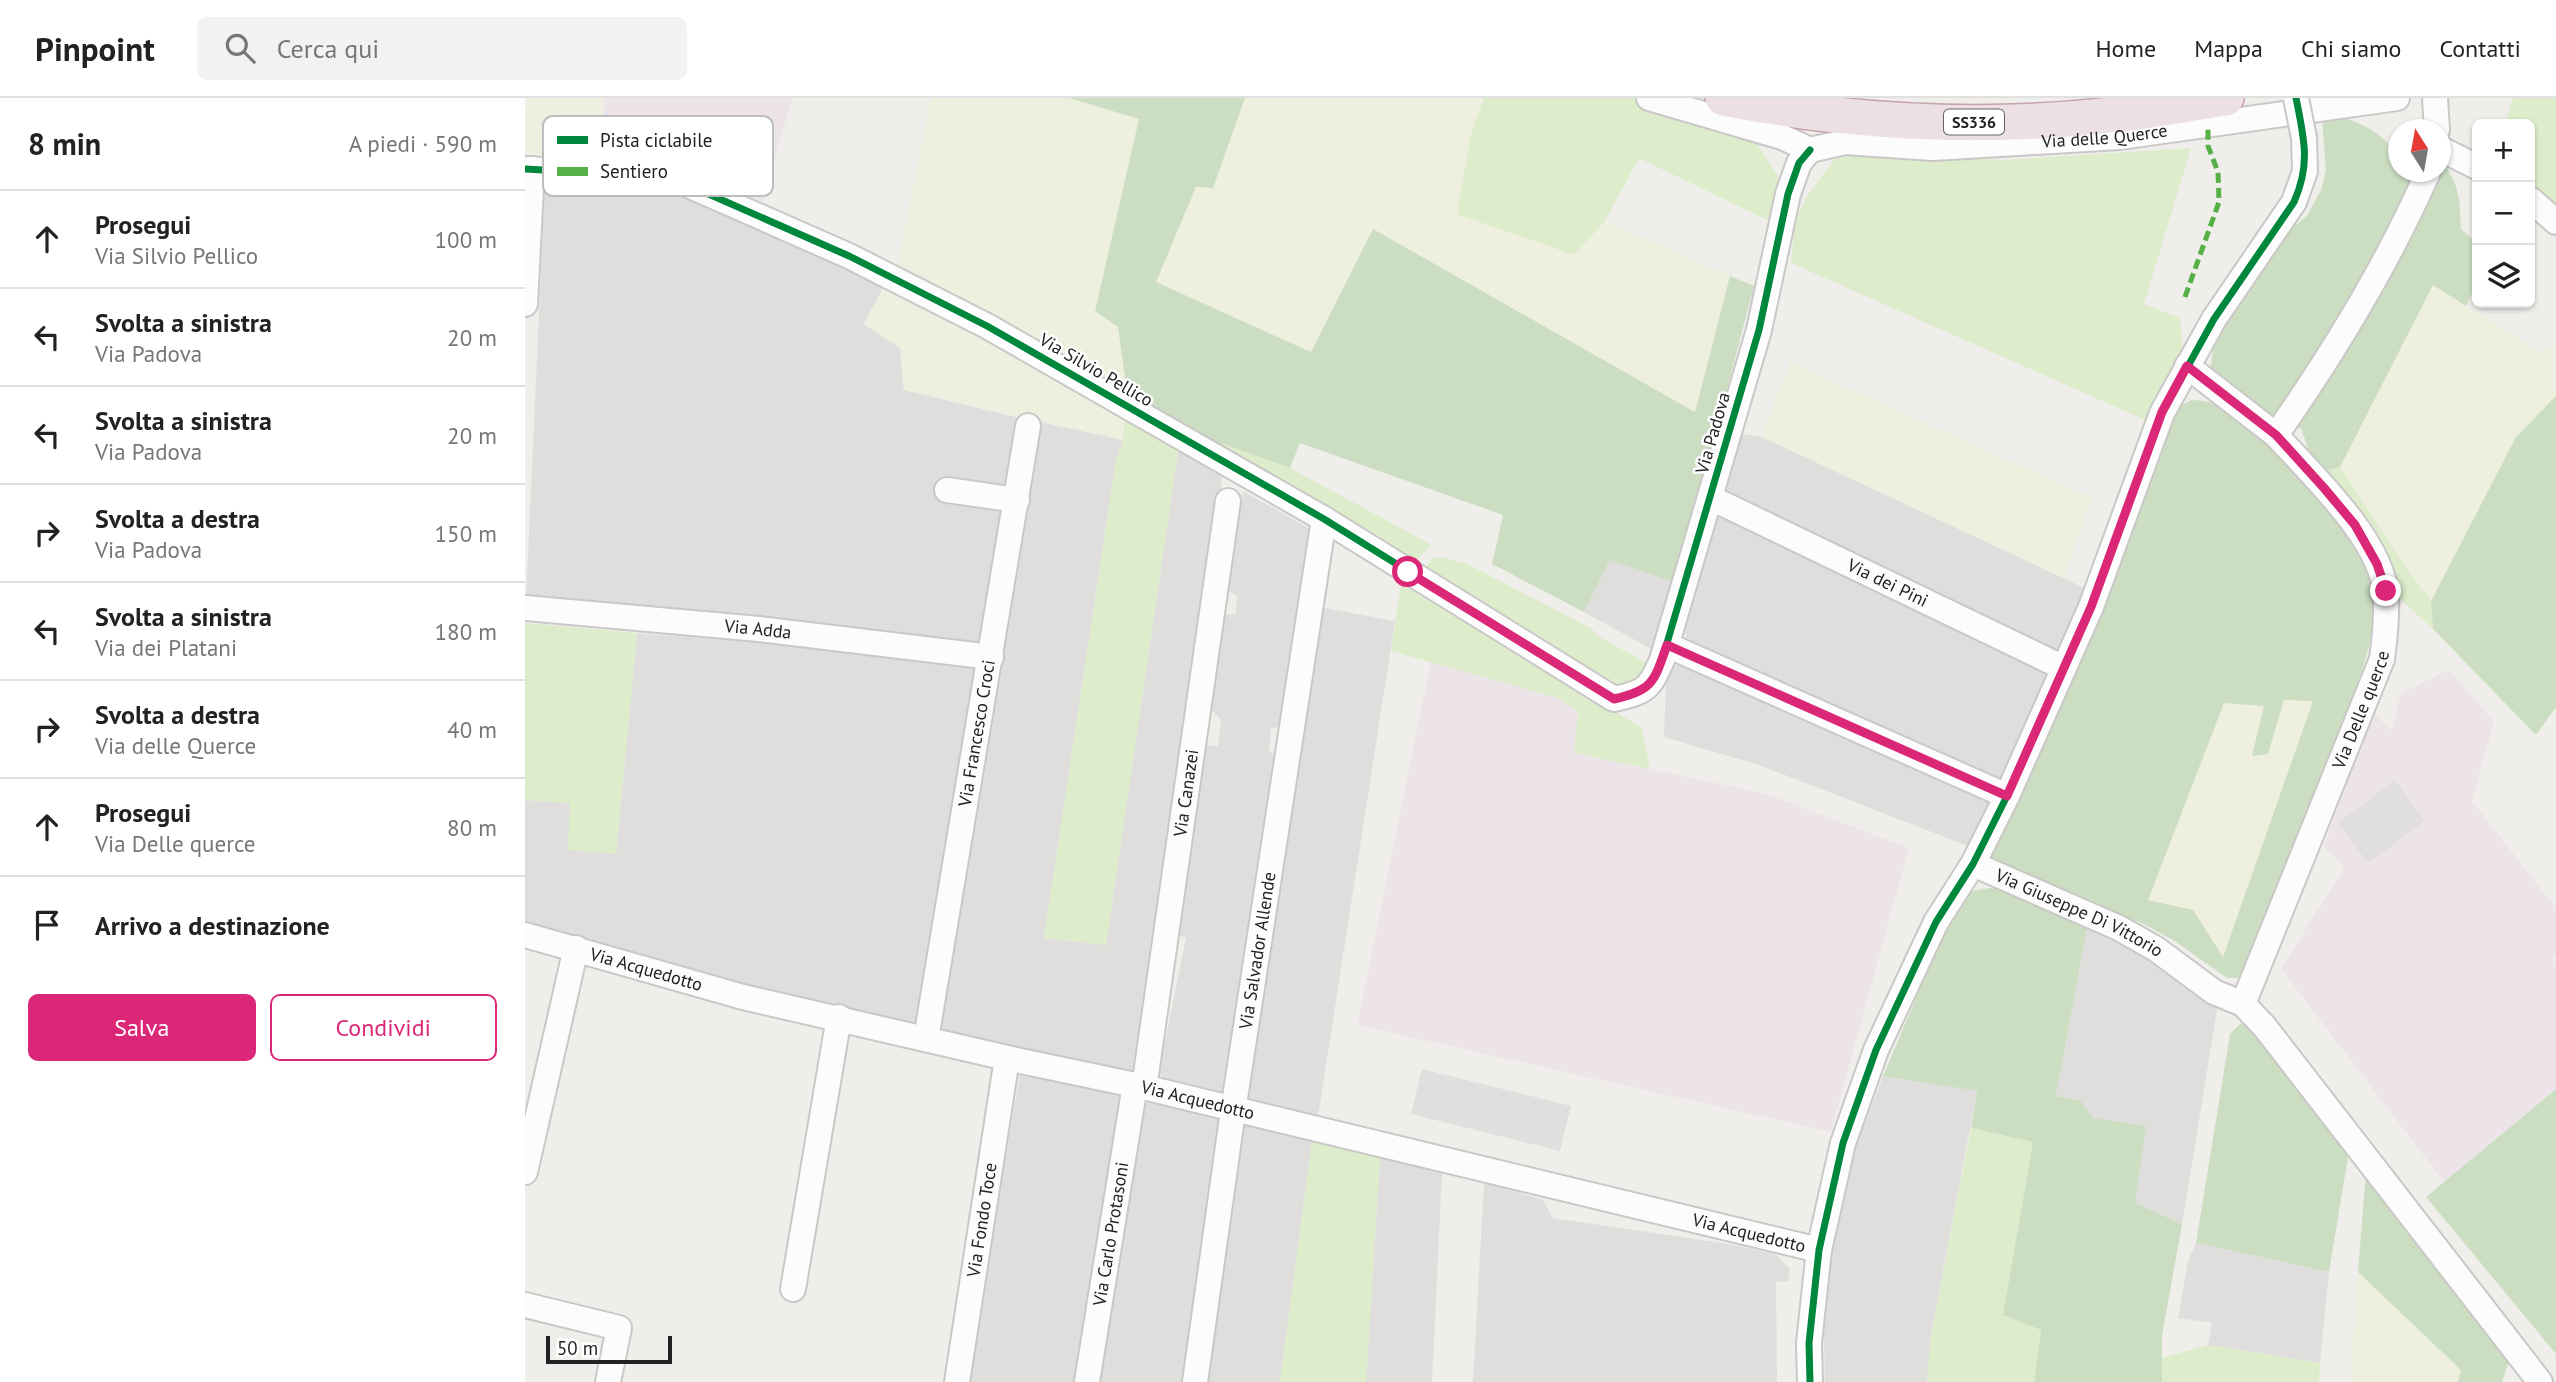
<!DOCTYPE html>
<html lang="it">
<meta charset="utf-8">
<style>
:root{--surface:#fff;--page:#f2f2f2;--text:#222;--muted:#767676;--line:#e0e0e0;--accent:#db2777}
body{margin:0;font-family:"PT Sans",sans-serif;background:var(--page);color:var(--text)}
.controls{position:absolute;right:21px;top:21px;display:grid;overflow:hidden;border-radius:10px;box-shadow:0 2px 5px #0004}
.controls button{width:63px;height:63px;display:grid;place-items:center;padding:0;border:0;border-bottom:2px solid var(--line);background:var(--surface);color:var(--text);font:35px sans-serif}
.compass{position:absolute;left:1863px;top:21px;width:63px;height:63px;border-radius:50%;background:var(--surface);box-shadow:0 2px 5px #0004;rotate:349deg}
.scale{position:absolute;left:21px;bottom:18px;width:126px;box-sizing:border-box;padding-left:7px;border:4px solid #222;border-top:0;font-size:19px;line-height:24px;white-space:nowrap;color:#222;-webkit-text-stroke:5px #fff;paint-order:stroke}
.stop{position:absolute;width:21px;height:21px;margin:-16px;border:5px solid #db2777;border-radius:50%;background:#fff}
.stop.end{background:#db2777;border-color:#fff;box-shadow:0 2px 7px #0008}
.list{margin:0;padding:0;list-style:none}
h2{display:flex;justify-content:space-between;align-items:center;height:91px;margin:0;padding:0 28px;font-size:30px}
h2 small{font-size:23px;font-weight:400;color:var(--muted)}
.list li{display:grid;grid-template-columns:46px 1fr auto;gap:21px;align-items:center;box-sizing:border-box;height:98px;padding:0 28px;border-top:2px solid var(--line)}
.list b{display:block;font-size:26px;white-space:nowrap}
.list p{margin:0;font-size:23px;white-space:nowrap;color:var(--muted)}
.list em{font-size:23px;font-style:normal;color:var(--muted)}
.actions{display:flex;gap:14px;padding:21px 28px}
.actions a{flex:1;padding:16px 0;border:2px solid var(--accent);border-radius:10px;text-align:center;font-size:24px;color:var(--accent)}
.actions .main{background:var(--accent);color:#fff}
.icon{flex:none;width:38px;height:38px;fill:none;stroke:currentColor;stroke-width:2;stroke-linecap:round;stroke-linejoin:round}
.map{position:relative;flex:none;width:2031px;height:1284px;overflow:hidden}
header{display:flex;align-items:center;gap:42px;box-sizing:border-box;height:98px;padding:0 35px;background:var(--surface);border-bottom:2px solid var(--line)}
header strong{font-size:33px}
nav{display:flex;gap:38px;margin-inline-start:auto;font-size:24px}
.search{width:490px;height:63px;background:var(--page);display:flex;align-items:center;gap:18px;box-sizing:border-box;padding:0 24px;border-radius:10px;color:var(--muted);font-size:26px}
main{display:flex}
aside{flex:1;background:var(--surface)}
.map>svg:first-child{display:block}
.residential{fill:#dfdedc}
.industrial{fill:#ede4e9}
.farmland{fill:#efefdf}
.grass{fill:#ddeccb}
.forest{fill:#cbdec1;fill-rule:evenodd}
.parking{fill:#e0dfde}
.lines{fill:none;stroke-linecap:round;stroke-linejoin:round}
.minor-casing{stroke:#c9c8c7;stroke-width:28}
.highway-casing{stroke:#c5a2ac;stroke-width:38}
.minor{stroke:#fdfcfc;stroke-width:24}
.highway{stroke:#ece0e2;stroke-width:35}
.minor-bridge-casing{stroke:#c9c8c7;stroke-width:28;stroke-linecap:butt}
.minor-bridge{stroke:#fdfcfc;stroke-width:24}
.quiet{stroke:#55b145;stroke-width:5;stroke-dasharray:10 5;stroke-linecap:butt}
.cycleway-casing{stroke:#fff;stroke-width:11}
.cycleway{stroke:#00873e;stroke-width:7}
.route{stroke:#db2777;stroke-width:9}
.labels{text-anchor:middle;stroke-width:5;stroke-linejoin:round;paint-order:stroke}
.shield{fill:#fff;stroke:#646464;stroke-width:2}
.shield-label{font-size:16px;font-weight:bold;fill:#222}
.street-label{font-size:18px;fill:#222;stroke:#fff}
.key{fill:#fff;stroke:#bdbdbd;stroke-width:2}
.key-label{font-size:19px;fill:#222}
</style>
<header>
<strong>Pinpoint</strong>
<div class="search"><svg class="icon" aria-label="search" viewBox="0 0 24 24"><circle cx="10" cy="10" r="6"/><path d="M15 15l6 6"/></svg>Cerca qui</div>
<nav><a>Home</a><a>Mappa</a><a>Chi siamo</a><a>Contatti</a></nav>
</header>
<main>
<aside>
<h2>8 min<small>A piedi · 590 m</small></h2>
<ul class="list">
<li><svg class="icon" aria-label="ahead" viewBox="0 0 24 24"><path d="M12 20V5M6 11l6-6 6 6"/></svg><div><b>Prosegui</b><p>Via Silvio Pellico</p></div><em>100 m</em></li>
<li><svg class="icon" aria-label="left" viewBox="0 0 24 24"><path d="M17 20v-9H6M10 6l-5 5 5 5"/></svg><div><b>Svolta a sinistra</b><p>Via Padova</p></div><em>20 m</em></li>
<li><svg class="icon" aria-label="left" viewBox="0 0 24 24"><path d="M17 20v-9H6M10 6l-5 5 5 5"/></svg><div><b>Svolta a sinistra</b><p>Via Padova</p></div><em>20 m</em></li>
<li><svg class="icon" aria-label="right" viewBox="0 0 24 24"><path d="M7 20v-9h11M14 6l5 5-5 5"/></svg><div><b>Svolta a destra</b><p>Via Padova</p></div><em>150 m</em></li>
<li><svg class="icon" aria-label="left" viewBox="0 0 24 24"><path d="M17 20v-9H6M10 6l-5 5 5 5"/></svg><div><b>Svolta a sinistra</b><p>Via dei Platani</p></div><em>180 m</em></li>
<li><svg class="icon" aria-label="right" viewBox="0 0 24 24"><path d="M7 20v-9h11M14 6l5 5-5 5"/></svg><div><b>Svolta a destra</b><p>Via delle Querce</p></div><em>40 m</em></li>
<li><svg class="icon" aria-label="ahead" viewBox="0 0 24 24"><path d="M12 20V5M6 11l6-6 6 6"/></svg><div><b>Prosegui</b><p>Via Delle querce</p></div><em>80 m</em></li>
<li><svg class="icon" aria-label="arrive" viewBox="0 0 24 24"><path d="M6 21V4h12l-3 4 3 4H6"/></svg><div><b>Arrivo a destinazione</b></div></li>
</ul>
<div class="actions"><a class="main">Salva</a><a>Condividi</a></div>
</aside>
<div class="map">
<svg width="2031" height="1284" viewBox="0 0 2031 1284">
<rect width="100%" height="100%" fill="#f0eeeb"/>
<!-- residential -->
<g class="residential">
<polygon points="20,84 136,91 174,104 360,187 339,225 375,250 379,292 495,320 457,545 1,501"/>
<polygon points="515,324 598,342 591,362 519,840 581,847 654,347 697,374 695,406 610,976 422,936 414,926 496,453 510,354 515,340"/>
<polygon points="1216,336 1237,339 1568,494 1539,560 1198,396"/>
<polygon points="718,393 785,431 760,626 746,631 744,653 753,661 703,991 695,998 638,981 634,974 661,840 652,837 680,647 693,648 696,622 686,611 700,517 711,516 712,498 704,493"/>
<polygon points="1189,417 1532,573 1480,682 1166,548 1157,531"/>
<polygon points="1085,462 1151,485 1130,553 1059,514"/>
<polygon points="799,510 870,523 793,1019 722,1007"/>
<polygon points="112,535 301,550 446,567 456,579 392,927 210,885 0,831 0,702 45,705 91,756"/>
<polygon points="1156,567 1467,705 1448,750 1234,667 1139,639 1141,585 1148,568"/>
<polygon points="1563,825 1600,841 1693,906 1657,1126 1610,1105 1620,1028 1567,1020 1555,1002 1531,998"/>
<polygon points="495,975 602,999 553,1284 443,1284"/>
<polygon points="1358,978 1452,993 1406,1237 1402,1284 1300,1284 1298,1196 1311,1121 1331,1049"/>
<polygon points="625,1003 696,1021 662,1284 572,1284 615,1010"/>
<polygon points="719,1026 787,1043 755,1284 681,1284"/>
<polygon points="855,1059 917,1074 907,1284 841,1284"/>
<polygon points="959,1084 1018,1102 1028,1120 1203,1146 1250,1156 1265,1171 1263,1183 1251,1184 1252,1284 948,1284"/>
<polygon points="1671,1145 1804,1174 1795,1265 1683,1247 1687,1225 1653,1220 1663,1163"/>
</g>
<!-- industrial -->
<g class="industrial">
<polygon points="79,0 267,0 238,103 149,67 77,57"/>
<polygon points="906,563 1033,600 1053,614 1049,655 1242,696 1384,750 1306,1034 832,927"/>
<polygon points="1924,572 1969,623 1947,703 2031,810 2031,858 2027,861 2031,866 2031,991 1919,1084 1756,871 1819,770 1799,748 1847,615 1867,632 1876,595"/>
</g>
<!-- farmland -->
<g class="farmland">
<polygon points="2,0 79,0 77,57 0,55"/>
<polygon points="406,0 544,0 614,21 570,213 593,229 602,294 372,168"/>
<polygon points="720,0 959,0 946,36 1049,157 1080,123 1205,178 1171,315 849,131 786,254 631,184 671,89 688,89"/>
<polygon points="1908,186 2014,254 2031,245 2031,298 1991,339 1906,503 1884,474 1815,369"/>
<polygon points="360,187 600,317 598,342 379,292 375,250 339,226"/>
<polygon points="1265,264 1567,400 1539,480 1237,339"/>
<polygon points="1759,602 1788,603 1699,860 1623,802 1699,605 1739,607 1727,657 1743,656"/>
<polygon points="1833,1174 1936,1272 1933,1284 1825,1284"/>
</g>
<!-- grass -->
<g class="grass">
<polygon points="959,0 1110,0 1224,33 1258,86 1244,123 1114,60 1080,123 1049,157 932,116 946,36"/>
<polygon points="1988,0 2031,0 2031,115 2005,92 2005,26 1980,26"/>
<polygon points="1666,50 1619,206 1655,220 1658,250 1627,325 1266,165 1270,124 1282,98 1310,61 1338,55 1479,62"/>
<polygon points="600,317 654,347 581,847 519,840 591,362 598,342"/>
<polygon points="689,342 765,370 907,447 890,463 882,464"/>
<polygon points="1815,369 1884,474 1906,503 1908,531 1872,498 1797,373"/>
<polygon points="916,459 942,466 1066,530 1074,539 1121,564 1122,578 1089,592 901,475 902,467 909,460"/>
<polygon points="876,486 1117,630 1125,671 1049,655 1053,614 1033,600 866,553"/>
<polygon points="0,525 112,535 91,756 43,752 45,705 0,702"/>
<polygon points="1446,1030 1508,1044 1478,1217 1516,1232 1509,1284 1402,1284 1406,1237"/>
<polygon points="787,1043 855,1059 841,1284 755,1284"/>
<polygon points="1683,1247 1795,1265 1794,1284 1637,1284 1637,1260"/>
</g>
<!-- forest -->
<g class="forest">
<polygon points="544,0 720,0 688,90 671,89 631,184 786,254 848,131 1170,314 1205,178 1229,188 1151,485 1085,462 1059,514 967,466 978,417 775,345 765,370 663,333 602,294 593,229 570,213 614,21"/>
<path d="M 1818,19 C 1844,29 1873,42 1874,74 L 1916,74 L 1916,67 L 1919,66 C 1935,88 1935,104 1936,131 L 1952,145 L 1952,185 L 1941,208 L 1908,187 L 1815,369 L 1797,373 L 1788,365 L 1776,330 L 1747,326 L 1685,273 L 1689,245 L 1713,202 L 1738,173 L 1763,133 L 1782,118 L 1796,92 L 1801,73 L 1797,20 Z"/>
<polygon points="2031,298 2031,609 2011,637 1908,531 1906,503 1991,339"/>
<path d="M 1666,302 C 1680,302 1695,306 1707,313 C 1723,322 1735,337 1747,349 C 1783,386 1843,449 1851,501 C 1854,524 1837,571 1830,595 L 1716,880 L 1702,880 L 1651,844 L 1621,827 L 1473,767 L 1464,756 L 1635,334 L 1653,309 ZM 1759,602 L 1788,603 L 1698,859 L 1668,812 L 1623,802 L 1699,605 L 1739,608 L 1727,658 L 1743,656 Z"/>
<polygon points="1482,787 1563,825 1531,998 1555,1002 1568,1020 1621,1028 1610,1105 1657,1126 1637,1238 1637,1284 1509,1284 1516,1232 1478,1217 1508,1044 1446,1030 1452,993 1358,978 1416,841 1441,794"/>
<polygon points="1716,925 1737,935 1824,1053 1804,1174 1671,1145 1705,936"/>
<polygon points="2031,991 2031,1256 1901,1099"/>
<polygon points="1841,1074 1984,1263 1977,1284 1933,1284 1936,1272 1833,1174"/>
</g>
<!-- parking -->
<g class="parking">
<polygon points="1870,682 1900,723 1843,765 1813,725"/>
<polygon points="897,971 1046,1008 1035,1053 886,1016"/>
</g>
<g class="lines">
<!-- minor casing -->
<g class="minor-casing">
<g id="minor">
<polyline points="1124,0 1257,39 1285,52"/>
<polyline points="1910,0 1912,32"/>
<polyline points="1916,51 1952,69"/>
<path id="s1" d="M 1285,52 L 1320,44 L 1408,50 L 1595,39 L 1872,0"/>
<path d="M 0,71 L 127,78 L 154,83 L 324,158 L 462,228 L 799,421 L 1089,601 C 1120,594 1124,592 1137,562 L 1234,232 L 1263,96 L 1274,65 L 1285,52"/>
<polyline points="2005,101 2031,124"/>
<polyline points="0,206 7,71"/>
<path d="M 1662,268 L 1751,337 C 1809,254 1863,166 1903,74"/>
<polyline points="422,392 492,402"/>
<path id="s2" d="M 1186,400 L 1539,570"/>
<path id="s3" d="M 0,510 L 234,531 L 466,559"/>
<polyline points="1142,547 1482,698"/>
<path id="s4" d="M 1448,766 L 1594,830 L 1631,851 L 1689,894 L 1718,906 L 1739,928 L 2015,1284"/>
<path id="s5" d="M 0,837 L 218,899 L 482,960 L 610,987 L 1294,1152"/>
<path id="s6" d="M 1718,906 L 1857,561 C 1860,539 1862,517 1861,496 C 1856,441 1787,377 1751,337"/>
<path id="s7" d="M 401,941 L 503,328"/>
<path id="s8" d="M 619,990 L 703,403"/>
<polyline points="0,1074 51,850"/>
<polyline points="268,1191 314,919"/>
<polyline points="0,1207 94,1230 83,1284"/>
<path id="s9" d="M 432,1284 L 482,960"/>
<path id="s10" d="M 562,1284 L 610,987"/>
<path id="s11" d="M 670,1284 L 708,1013 L 799,421"/>
<polyline points="1285,1284 1284,1245 1294,1152 1318,1045 1351,952 1411,824 1448,766 1482,698 1566,509 1637,315 1689,221 1769,104 1780,73 1779,40"/>
</g>
</g>
<!-- highway casing -->
<g class="highway-casing">
<path id="highway" d="M 1198,0 C 1328,25 1463,32 1595,16 C 1631,12 1666,5 1701,0"/>
</g>
<!-- minor -->
<use href="#minor" class="minor"/>
<!-- highway -->
<use href="#highway" class="highway"/>
<!-- minor-bridge casing -->
<g class="minor-bridge-casing">
<polyline id="minor-bridge" points="1771,0 1779,40"/>
</g>
<!-- minor-bridge -->
<use href="#minor-bridge" class="minor-bridge"/>
<!-- quiet -->
<polyline class="quiet" points="1660,199 1694,104 1693,74 1683,48 1683,27"/>
<!-- cycleway casing -->
<g class="cycleway-casing">
<g id="cycleway">
<path d="M 0,71 L 127,78 L 154,83 L 324,158 L 462,228 L 799,421 L 1089,601 C 1120,594 1124,592 1137,562 L 1234,232 L 1263,96 L 1274,65 L 1285,52"/>
<path d="M 1285,1284 L 1284,1245 L 1294,1152 L 1318,1045 L 1351,952 L 1411,824 L 1448,766 L 1482,698 L 1566,509 L 1637,315 L 1689,221 L 1769,104 C 1786,66 1779,40 1771,0"/>
</g>
</g>
<!-- cycleway -->
<use href="#cycleway" class="cycleway"/>
</g>
<g class="lines">
<!-- route -->
<path class="route" d="M 883,474 L 1089,601 C 1128,592 1129,584 1142,547 L 1482,698 L 1566,509 L 1637,314 L 1662,268 L 1751,337 L 1799,390 L 1830,427 L 1852,466 L 1861,493"/>
</g>
<g class="labels">
<!-- shield labels -->
<rect class="shield" x="1419" y="11.5" width="60" height="25" rx="5"/>
<g class="shield-label">
<text x="1449" y="30">SS336</text>
</g>
<!-- street labels -->
<g class="street-label">
<text dy="6" stroke="none"><textPath href="#s1" startOffset="296">Via delle Querce</textPath></text>
<text transform="translate(571 272) rotate(30)" y="6">Via Silvio Pellico</text>
<text transform="translate(1188 335) rotate(-74)" y="6">Via Padova</text>
<text dy="6" stroke="none"><textPath href="#s2" startOffset="196">Via dei Pini</textPath></text>
<text dy="6" stroke="none"><textPath href="#s3" startOffset="234">Via Adda</textPath></text>
<text dy="6" stroke="none"><textPath href="#s6" startOffset="317">Via Delle querce</textPath></text>
<text dy="6" stroke="none"><textPath href="#s7" startOffset="310">Via Francesco Croci</textPath></text>
<text dy="6" stroke="none"><textPath href="#s8" startOffset="298">Via Canazei</textPath></text>
<text dy="6" stroke="none"><textPath href="#s4" startOffset="117">Via Giuseppe Di Vittorio</textPath></text>
<text dy="6" stroke="none"><textPath href="#s11" startOffset="436">Via Salvador Allende</textPath></text>
<text dy="6" stroke="none"><textPath href="#s5" startOffset="126">Via Acquedotto</textPath></text>
<text dy="6" stroke="none"><textPath href="#s5" startOffset="693">Via Acquedotto</textPath></text>
<text dy="6" stroke="none"><textPath href="#s9" startOffset="164">Via Fondo Toce</textPath></text>
<text dy="6" stroke="none"><textPath href="#s5" startOffset="1260">Via Acquedotto</textPath></text>
<text dy="6" stroke="none"><textPath href="#s10" startOffset="150">Via Carlo Protasoni</textPath></text>
</g>
</g>
<!-- legend -->
<rect x="18" y="18" width="230" height="80" rx="10" class="key"/>
<rect x="32" y="38" width="31" height="8" fill="#00873e"/>
<rect x="32" y="69" width="31" height="9" fill="#55b145"/>
<g class="key-label">
<text x="75" y="49">Pista ciclabile</text>
<text x="75" y="80">Sentiero</text>
</g>
</svg>
<div class="controls">
<button>+</button>
<button>−</button>
<button><svg class="icon" aria-label="layers" viewBox="0 0 24 24"><path d="M12 4l9 5-9 5-9-5zM3 14l9 5 9-5"/></svg></button>
</div>
<svg class="compass" viewBox="-18 -18 36 36"><path d="M0-13l5 13h-10z" fill="#e53935"/><path d="M0 13l5-13h-10z" fill="#767676"/></svg>
<div class="scale">50 m</div>
<div class="stop" style="left:883px;top:474px"></div>
<div class="stop end" style="left:1861px;top:493px"></div>
</div>
</main>
